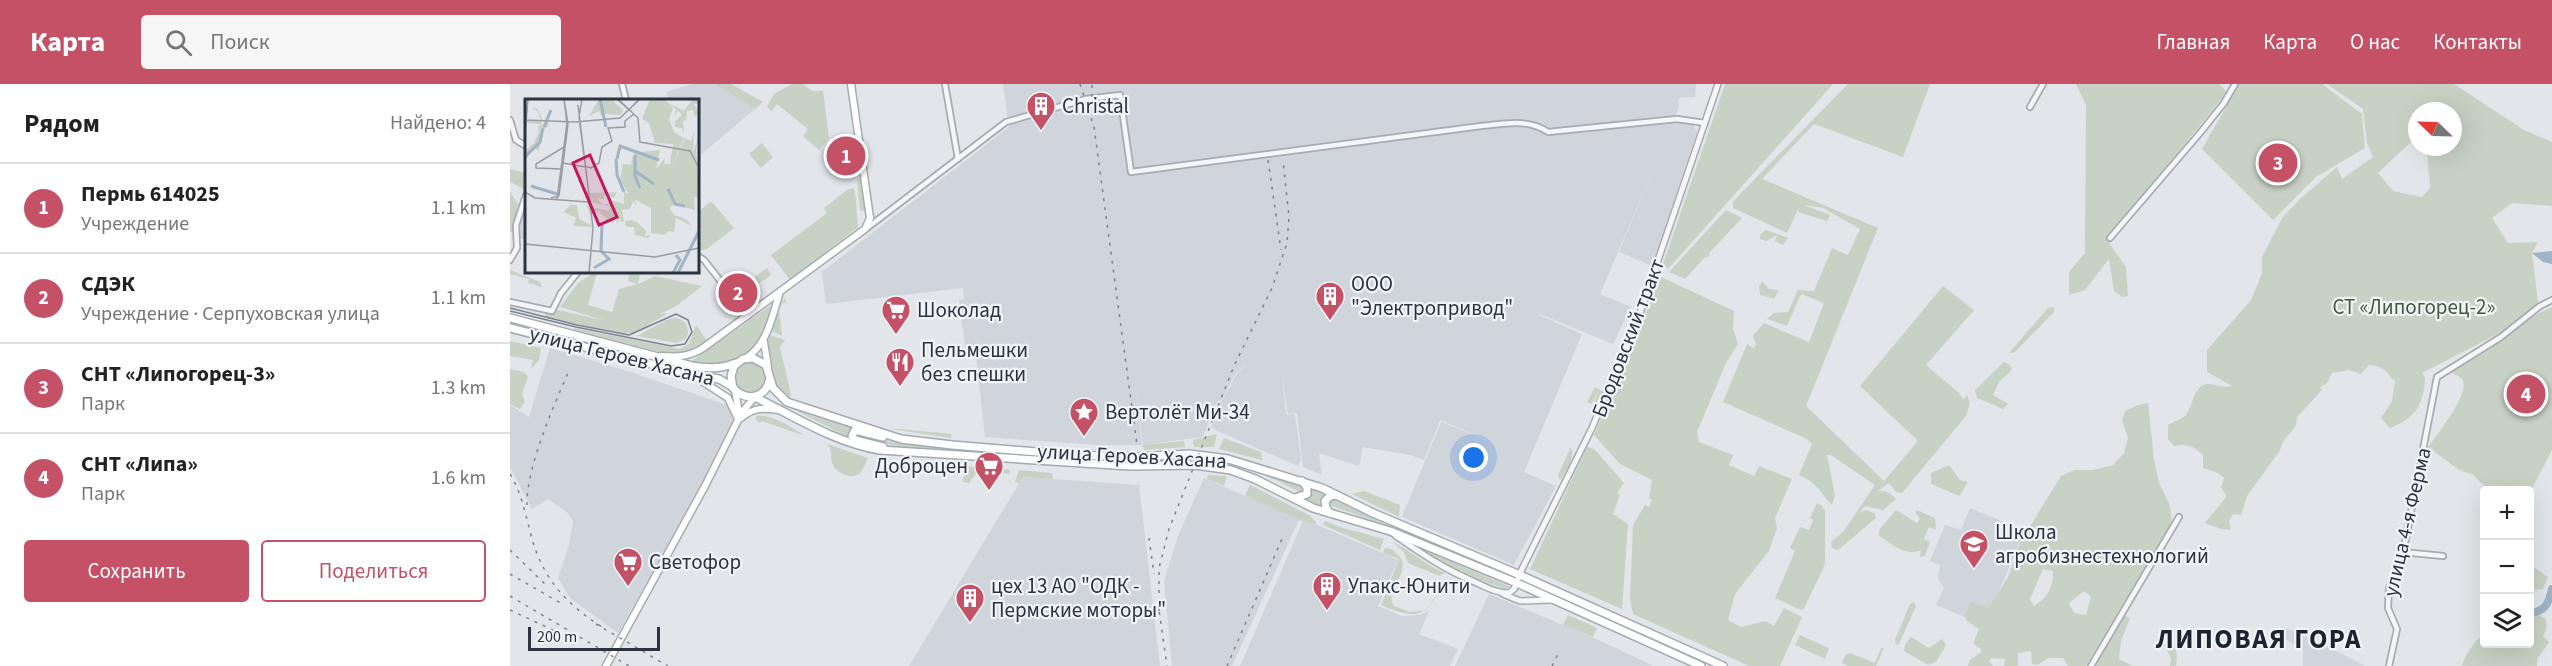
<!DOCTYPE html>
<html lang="ru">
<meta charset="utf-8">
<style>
:root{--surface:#fff;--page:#f6f6f6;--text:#222;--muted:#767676;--line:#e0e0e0;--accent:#c45166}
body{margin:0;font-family:"Source Sans 3",sans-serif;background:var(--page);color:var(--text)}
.controls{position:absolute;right:18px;bottom:18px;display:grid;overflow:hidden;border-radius:6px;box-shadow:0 6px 24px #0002}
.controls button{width:54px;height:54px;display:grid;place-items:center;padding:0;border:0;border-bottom:2px solid var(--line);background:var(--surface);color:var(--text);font:30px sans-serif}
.compass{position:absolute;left:1898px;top:18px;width:54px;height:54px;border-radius:50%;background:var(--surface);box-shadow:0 6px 24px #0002;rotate:293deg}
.scale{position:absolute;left:18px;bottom:15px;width:132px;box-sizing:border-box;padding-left:6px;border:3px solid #2b3340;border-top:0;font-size:16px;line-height:21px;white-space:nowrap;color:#2b3340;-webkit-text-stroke:4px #f1f4f7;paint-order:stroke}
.you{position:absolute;left:964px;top:374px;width:21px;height:21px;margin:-15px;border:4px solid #fff;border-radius:50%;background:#1a73e8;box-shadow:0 0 0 9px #1a73e833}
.badge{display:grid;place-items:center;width:39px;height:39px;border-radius:50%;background:var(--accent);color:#fff;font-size:20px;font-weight:700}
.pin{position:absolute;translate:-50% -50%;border:3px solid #fff;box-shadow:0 2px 6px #0006}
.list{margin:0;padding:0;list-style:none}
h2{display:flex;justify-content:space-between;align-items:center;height:78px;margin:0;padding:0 24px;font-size:26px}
h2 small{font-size:20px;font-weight:400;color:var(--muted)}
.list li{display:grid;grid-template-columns:39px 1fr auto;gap:18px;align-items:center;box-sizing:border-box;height:90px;padding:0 24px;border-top:2px solid var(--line)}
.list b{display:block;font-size:22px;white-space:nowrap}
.list p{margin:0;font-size:20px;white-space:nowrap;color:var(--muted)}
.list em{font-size:20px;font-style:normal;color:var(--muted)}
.actions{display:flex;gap:12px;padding:18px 24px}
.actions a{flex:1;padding:14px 0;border:2px solid var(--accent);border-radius:6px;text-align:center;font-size:21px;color:var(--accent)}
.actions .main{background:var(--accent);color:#fff}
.icon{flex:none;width:33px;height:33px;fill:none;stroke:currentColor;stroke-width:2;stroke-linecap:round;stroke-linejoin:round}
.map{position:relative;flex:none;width:2042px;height:582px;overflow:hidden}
header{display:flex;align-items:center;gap:36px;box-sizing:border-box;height:84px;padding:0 30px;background:var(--accent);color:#fff}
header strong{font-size:28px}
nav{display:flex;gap:33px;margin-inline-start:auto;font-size:21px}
.search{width:420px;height:54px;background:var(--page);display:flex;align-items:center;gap:15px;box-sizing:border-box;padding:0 21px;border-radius:6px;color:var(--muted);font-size:22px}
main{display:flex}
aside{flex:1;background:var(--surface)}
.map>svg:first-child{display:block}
.built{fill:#d0d4db}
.green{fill:#c8d2c4;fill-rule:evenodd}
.water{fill:#a0b4c6}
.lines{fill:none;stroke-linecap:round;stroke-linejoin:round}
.river{stroke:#a0b4c6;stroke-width:8}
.minor-casing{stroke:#a7acb3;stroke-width:8}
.tertiary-casing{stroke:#a7acb3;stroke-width:8}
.secondary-casing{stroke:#a7acb3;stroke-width:9}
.primary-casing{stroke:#a2aab4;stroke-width:10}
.minor{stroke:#f4f6f8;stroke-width:4.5}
.tertiary{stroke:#f4f6f8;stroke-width:5}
.secondary{stroke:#fff;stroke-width:6}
.primary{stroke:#fff;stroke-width:7}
.tram{stroke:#7c8592;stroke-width:1.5}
.rail{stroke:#7c8592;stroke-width:1.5;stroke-dasharray:3 6;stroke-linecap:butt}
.labels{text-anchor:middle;stroke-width:4.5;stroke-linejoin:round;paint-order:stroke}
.poi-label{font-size:21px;fill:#2b3340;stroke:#f1f4f7;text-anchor:start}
.park-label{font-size:21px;fill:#415a39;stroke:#f1f4f7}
.street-label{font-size:21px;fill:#2b3340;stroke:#f1f4f7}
.district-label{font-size:27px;font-weight:bold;letter-spacing:1.5px;fill:#1d2431;stroke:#f1f4f7}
.inset-river{fill:none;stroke:#a0b4c6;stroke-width:3}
.inset-road{fill:none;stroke:#999ea5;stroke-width:1.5}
.view{fill:#c2185b;fill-opacity:0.15;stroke:#c2185b;stroke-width:3}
.inset-edge{fill:none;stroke:#2b3340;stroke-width:3}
</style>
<header>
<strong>Карта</strong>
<div class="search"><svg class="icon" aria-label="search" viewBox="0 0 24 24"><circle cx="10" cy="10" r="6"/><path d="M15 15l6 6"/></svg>Поиск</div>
<nav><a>Главная</a><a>Карта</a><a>О нас</a><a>Контакты</a></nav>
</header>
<main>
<aside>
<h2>Рядом<small>Найдено: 4</small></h2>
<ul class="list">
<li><span class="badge">1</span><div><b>Пермь 614025</b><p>Учреждение</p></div><em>1.1 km</em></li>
<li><span class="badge">2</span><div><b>СДЭК</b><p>Учреждение · Серпуховская улица</p></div><em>1.1 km</em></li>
<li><span class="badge">3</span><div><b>СНТ «Липогорец-3»</b><p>Парк</p></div><em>1.3 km</em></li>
<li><span class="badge">4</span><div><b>СНТ «Липа»</b><p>Парк</p></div><em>1.6 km</em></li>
</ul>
<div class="actions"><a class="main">Сохранить</a><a>Поделиться</a></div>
</aside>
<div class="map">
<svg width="2042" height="582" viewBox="0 0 2042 582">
<rect width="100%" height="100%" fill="#e2e5e9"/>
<!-- built -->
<g class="built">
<polygon points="183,0 205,0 245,25 188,73 188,16 159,16 156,8"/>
<polygon points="493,0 1186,0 1185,13 1169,14 1169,22 1164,37 1183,41 1187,48 1142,182 1109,168 1150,70 1090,210 1121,223 1103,260 1030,230 1033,221 1029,231 1072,250 1014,388 1046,402 1004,481 892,433 931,338 983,358 930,336 914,376 900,371 853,363 849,382 809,369 812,391 793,383 787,329 778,330 772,290 776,331 785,330 791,375 788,382 701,344 712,317 727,290 738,277 726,289 711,317 708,316 693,353 633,361 625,301 632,361 588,361 475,353 466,273 459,273 455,262 449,216 454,215 453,204 316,220 312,188 499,43"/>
<polygon points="14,122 16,123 16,156 7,154 6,151"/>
<polygon points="40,264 114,286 223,323 222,340 192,399 108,549 60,514 48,494 59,461 63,437 57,428 38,415 22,425 0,383 0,321 19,333"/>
<polygon points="513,393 629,401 650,582 399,582"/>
<polygon points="694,394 789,436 722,582 662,582 654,497 668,452"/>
<polygon points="1460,424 1515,447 1474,541 1426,521 1434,504 1428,495 1430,481 1420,477 1435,441 1451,446"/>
<polygon points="794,435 888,476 868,522 891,532 910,531 919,527 909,550 948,565 940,582 730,582"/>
<polygon points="979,510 1084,554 1144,582 945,582"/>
<polygon points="1771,542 1820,564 1856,582 1793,582 1793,566 1769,551"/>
</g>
<!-- green -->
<g class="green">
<polygon points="205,0 221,0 253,18 245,25"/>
<polygon points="282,0 293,0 302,7 313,7 319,54 309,66 293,52 298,45 267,20 262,27 257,23 264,10"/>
<polygon points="1215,0 1323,0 1158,185 1153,180"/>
<path d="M 1338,0 L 1420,0 L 1393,73 L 1304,40 L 1252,95 L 1368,144 L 1296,322 L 1374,397 L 1408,357 L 1350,302 L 1433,202 L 1464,226 L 1416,281 L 1450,310 L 1453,316 L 1457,311 L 1460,319 L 1456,332 L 1392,409 L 1386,408 L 1379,399 L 1368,407 C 1376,407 1380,408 1386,415 L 1373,426 L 1355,422 L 1349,429 L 1356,426 L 1364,429 L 1366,434 L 1328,466 L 1322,464 L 1321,458 L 1333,448 L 1365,401 L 1321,371 L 1317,371 L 1325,411 L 1322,421 C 1309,407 1307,399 1289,391 L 1302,360 L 1297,355 L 1213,318 L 1237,260 L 1244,264 L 1246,260 L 1243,252 L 1254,239 L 1299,258 L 1314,219 L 1291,210 L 1277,242 L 1257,235 L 1264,229 L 1278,228 L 1288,206 L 1304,207 L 1322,164 L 1338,171 L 1350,145 L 1313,124 L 1294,121 L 1320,131 L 1317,137 L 1288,128 L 1289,123 L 1277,149 L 1223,124 L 1223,118 L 1233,107 Z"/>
<polygon points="1566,0 1709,0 1717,8 1597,156 1616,183 1618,212 1612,213 1604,207 1599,175 1575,206 1559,211 1559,188 1575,169 1576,21"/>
<polygon points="1729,0 1812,0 1852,30 1855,64 1806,93 1763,136 1692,65"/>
<path d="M 1817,0 L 1944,0 L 2014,46 L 2042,58 L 2042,122 L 2002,119 L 1982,134 L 1998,159 L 2028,158 L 2022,169 L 2028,218 L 1999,244 L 1912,289 L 1915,293 C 1914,320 1906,334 1880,344 L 1871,334 L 1882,317 L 1885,296 L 1882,295 C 1876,286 1870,281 1859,281 L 1851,290 L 1839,286 L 1822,289 L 1817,299 L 1810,303 L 1812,306 L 1787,333 L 1786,342 L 1774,356 L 1769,368 L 1737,412 L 1731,431 L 1723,430 L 1719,437 L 1721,446 L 1711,445 L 1695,439 L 1717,412 L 1711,404 L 1714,394 L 1708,389 L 1693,384 L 1693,371 C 1685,362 1675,359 1664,362 L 1658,355 L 1658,341 C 1663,338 1672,335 1676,331 C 1683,323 1683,302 1697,300 C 1706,299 1713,305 1722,302 L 1697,288 L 1697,266 L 1741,216 L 1752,189 L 1752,173 L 1772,134 L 1791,114 L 1827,83 L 1832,95 L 1863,73 L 1857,59 L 1853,25 ZM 1907,27 L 1943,27 L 1943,63 L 1911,63 L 1917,68 L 1920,104 L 1912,113 L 1883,107 L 1868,89 L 1903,56 L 1907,59 Z"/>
<polygon points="252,59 263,73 251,84 239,70"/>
<polygon points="0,85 16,89 16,106 0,98"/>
<polygon points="351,94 355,126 350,127 347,95"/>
<polygon points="343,104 345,108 348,143 280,196 261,171 317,129 314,124 337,106"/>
<polygon points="0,108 8,120 3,148 0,148"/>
<polygon points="200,118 203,119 224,144 197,165 188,167 188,128"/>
<polygon points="1216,126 1232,134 1199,169 1200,172 1194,174 1175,195 1159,188"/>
<polygon points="1256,146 1278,154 1273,161 1265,157 1267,151 1256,157 1250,155 1250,151"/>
<polygon points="257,184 261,191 247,201 242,195"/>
<polygon points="0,186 30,198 32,203 18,199 19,195 0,190"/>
<polygon points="85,188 87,188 78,221 102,228 109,205 127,200 118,197 120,188 130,188 128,200 145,192 192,202 165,223 149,230 156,229 155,231 125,249 109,249 34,233 36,229 48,226 96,237 50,223 69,198"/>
<polygon points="1151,193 1224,227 1223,244 1228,260 1216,279 1187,348 1189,358 1223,371 1219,381 1244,392 1249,382 1282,395 1265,434 1267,444 1259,467 1225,510 1218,536 1231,543 1255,537 1264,542 1274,524 1292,533 1270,582 1239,582 1123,530 1120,515 1123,441 1135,421 1139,423 1142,416 1139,414 1142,396 1110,380 1084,351"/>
<polygon points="1252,197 1259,205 1269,206 1264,215 1250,211 1249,203"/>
<polygon points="275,214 276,219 272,219 269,227 272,252 262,247 270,221"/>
<path d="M 264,219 L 248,263 C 226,277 206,285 180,278 Z"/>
<polygon points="1544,223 1544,228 1505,268 1499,269 1538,224"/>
<path d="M 2042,223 L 2042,366 L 2020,409 L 2020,406 L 1979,406 L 1963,391 L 1949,386 L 1918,363 C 1926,352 1962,307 1952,295 C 1950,292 1943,290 1940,288 L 1940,286 L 1975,268 L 2015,236 Z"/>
<path d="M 163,234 C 172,233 179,240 178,249 L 175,255 L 166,259 L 127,252 L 156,236 Z"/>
<polygon points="186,241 198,258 180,270 156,270 64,246 64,244 170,265 179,260"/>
<polygon points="260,251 275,256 270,263 281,311 278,315 268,306 259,276 256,258"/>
<polygon points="0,257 31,264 29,276 21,285 23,276 0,272"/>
<polygon points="1494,278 1500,281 1502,286 1489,298 1483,311 1498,320 1493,325 1467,314 1465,306"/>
<circle cx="241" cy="294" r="16"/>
<polygon points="0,285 14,288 18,293 12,310 15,318 10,325 0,320"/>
<polygon points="1085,303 1094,308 1088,323 1083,321 1089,305 1082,320 1077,318"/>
<path d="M 1638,319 L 1644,375 L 1649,399 L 1660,421 L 1662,439 L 1576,582 L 1558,582 L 1553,574 L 1538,574 L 1527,581 L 1522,580 L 1521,567 L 1508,569 L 1508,582 L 1494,582 L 1495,575 L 1481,574 L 1479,577 L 1483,582 L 1458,582 L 1460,576 L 1471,568 L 1471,565 L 1463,560 L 1469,545 L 1457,537 L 1454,532 L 1461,518 L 1479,523 L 1498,493 L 1511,457 L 1551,392 L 1564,386 L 1583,386 L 1603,381 L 1614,369 L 1618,354 L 1612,336 L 1615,327 L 1628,321 ZM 1533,485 L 1543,487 C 1544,503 1537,514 1524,522 L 1520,515 ZM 1574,507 L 1581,513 L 1576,531 L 1564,529 L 1559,519 Z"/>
<polygon points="277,322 305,333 342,343 339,347 338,353"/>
<path d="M 246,332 C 259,329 284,344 295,352 L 252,337 L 250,339 L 245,335 Z"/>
<polygon points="381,345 389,345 442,350 441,354"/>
<polygon points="347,348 385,359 452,366 391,363 345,353"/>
<polygon points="707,350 704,363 684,363 683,356"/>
<polygon points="714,354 751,368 752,376 709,365"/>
<polygon points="674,357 675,363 634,366 633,361"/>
<path d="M 317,360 L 358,374 C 355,380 353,388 347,391 C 338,395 325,388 322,379 C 320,371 323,366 317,360 Z"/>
<path d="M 1061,363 C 1065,374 1057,387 1050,396 L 1048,391 Z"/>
<polygon points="1077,363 1084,365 1114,399 1107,409 1110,411 1103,430 1118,440 1112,525 1020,485"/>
<polygon points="1439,381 1450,396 1458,398 1449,412 1421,400 1421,389"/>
<polygon points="455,382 500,386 500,390 469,385 459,399 453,398"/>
<polygon points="733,383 794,403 796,406 791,409 768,397"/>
<polygon points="509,386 542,389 543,395 513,393 509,399 505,398"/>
<polygon points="698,391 717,392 714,402 697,395"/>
<polygon points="740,401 799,431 806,438 805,440 789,436 735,412"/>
<polygon points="802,404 816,410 811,415 811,422 797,416 801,411"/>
<polygon points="854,407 890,421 889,433 842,410"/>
<polygon points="822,415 886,445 822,422 819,417"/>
<polygon points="1307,419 1311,421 1315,427 1315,480 1294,525 1291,526 1265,514 1285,467 1280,464 1290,443 1299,446 1303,436 1300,434"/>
<path d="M 1386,426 L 1407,439 L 1410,435 L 1405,428 L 1407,426 L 1425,434 L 1426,446 L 1419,443 L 1414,455 L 1420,458 L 1415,472 L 1410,473 L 1411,466 C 1396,473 1382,460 1369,452 L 1369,446 Z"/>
<polygon points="815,437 833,444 874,455 870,466 813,441"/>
<path d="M 882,458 C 901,466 915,481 935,489 L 929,492 L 898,479 L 894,468 Z"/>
<path d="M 906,463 L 1001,503 L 995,505 C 963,494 934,481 906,463 Z"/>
<path d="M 875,464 C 881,464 883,466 888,471 C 904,487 873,507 884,522 L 900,528 L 916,526 L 937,496 C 915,530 913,539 871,521 L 889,475 L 873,469 Z"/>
<polygon points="2020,481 2038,493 2033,505 2027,506 2020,503"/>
<polygon points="1404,518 1406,522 1389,560 1386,561 1385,556 1400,520"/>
<polygon points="1058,531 1087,544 1083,553 1053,541"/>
<polygon points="1613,531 1620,534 1611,557 1609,575 1623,582 1583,582"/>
<path d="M 2020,531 L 2027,531 L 2035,534 L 2037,543 L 2033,552 L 2039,558 L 2027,575 L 2027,582 L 1952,582 C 1954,573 1965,557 1972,551 L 1974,552 L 1974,560 L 2020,560 Z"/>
<path d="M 1651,548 C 1664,556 1669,567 1666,582 L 1660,582 L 1661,574 L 1649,552 Z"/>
<polygon points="1290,551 1319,564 1315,575 1285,561"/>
<polygon points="1401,553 1419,564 1432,555 1436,561 1426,578 1418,581 1394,567 1395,561"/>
<polygon points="1371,564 1374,564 1366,582 1338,582 1332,579 1336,570 1340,569 1365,579"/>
</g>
<!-- water -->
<polygon class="water" points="2042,167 2042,180 2033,178 2022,169"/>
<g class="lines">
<!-- river -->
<path class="river" d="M 2020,529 C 2035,528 2039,519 2042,505"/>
<!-- minor casing -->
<g class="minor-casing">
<g id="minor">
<polyline points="112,0 116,16"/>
<polyline points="435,0 448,75"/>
<polyline points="1520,23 1533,0"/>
<polyline points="0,36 6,56 16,62"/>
<path d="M 357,144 L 496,38 L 576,15 L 610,11 L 621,88 L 971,42 C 994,40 1018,34 1038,48 L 1167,35 L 1195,39"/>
<polyline points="1600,154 1690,49 1714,19 1725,0"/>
<polyline points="188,172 194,176 238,232"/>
<polyline points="0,176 7,164 6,141 16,111"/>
<polyline points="0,218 42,227 51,209 68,188"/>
<polyline points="1892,468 1933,472"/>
<polyline points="1581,582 1669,433"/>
<polyline points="1879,582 1887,545 1878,524 1879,504 1887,492 1896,454 1927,293 1991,253 2030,222 2042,216"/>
</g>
</g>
<!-- tertiary casing -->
<g class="tertiary-casing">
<g id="tertiary">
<path d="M 886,452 C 915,472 934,485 967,499 C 978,504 987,509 999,509 L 1004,505 L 1012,485 L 1082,344 L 1128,235 L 1208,0"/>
<polyline points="993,510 1010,517 1042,516"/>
</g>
</g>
<!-- secondary casing -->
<g class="secondary-casing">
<g id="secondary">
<polyline points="254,258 258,283"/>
<path d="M 151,272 C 168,273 179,273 193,264 L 355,145 L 360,134 L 341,0"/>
<path d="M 236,274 C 257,261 262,233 269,211"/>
<polyline points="184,292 218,314 228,335"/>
<polyline points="225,306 229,329"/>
<path d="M 231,334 C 244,323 253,324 269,326"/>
<polyline points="96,582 195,402 232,328 245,313"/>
</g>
</g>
<!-- primary casing -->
<g class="primary-casing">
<g id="primary">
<path d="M 0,234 L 182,282 C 198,285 211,285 226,279"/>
<polyline points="0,244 180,290 209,295 223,303"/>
<path d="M 260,294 C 256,315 236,318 223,304 L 221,292 L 224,282 L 233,275 L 243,274 L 256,281 L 263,304 L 277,318 L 391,355 L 442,361 L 564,371 L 627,373 L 679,370 L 718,375 L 812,404 L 863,429 L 1010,491 L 1213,582"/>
<path d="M 245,313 C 285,333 326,359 370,366 L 620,382 L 685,381 L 721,386 L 745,395 L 803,424 L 880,447 L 1007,499 L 1191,582"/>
<polyline points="373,363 345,356 342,352 345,346 373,353"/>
<polyline points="785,414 797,410 797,403 792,397"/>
<polyline points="820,429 816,424 815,417 820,412 827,411"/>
</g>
</g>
<!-- minor -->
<use href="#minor" class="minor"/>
<!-- tertiary -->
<use href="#tertiary" class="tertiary"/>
<!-- secondary -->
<use href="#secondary" class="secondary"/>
<!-- primary -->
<use href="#primary" class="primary"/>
<!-- tram -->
<polyline class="tram" points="0,224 67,241 119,251 166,230 178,236 182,248 175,260 161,262 66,243 0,227"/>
<!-- rail -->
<g class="rail">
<polyline points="570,0 584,43 627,361"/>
<polyline points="582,22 582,0"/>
<polyline points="758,76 771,166"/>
<path d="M 0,390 C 12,410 15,429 21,451 C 32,494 56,520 92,543"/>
<path d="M 17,421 C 16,385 43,323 58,289"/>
<polyline points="639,454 644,490"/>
<polyline points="0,466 38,503"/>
<polyline points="0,490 54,521"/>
<polyline points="0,512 119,582"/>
<polyline points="648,519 657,582"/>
<polyline points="0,526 47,548"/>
<polyline points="649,527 649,484 659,445 724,282 762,204 777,159 779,133 773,77"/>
<polyline points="86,540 158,582"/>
<polyline points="717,582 772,455"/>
<polyline points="1042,582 1049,568"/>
</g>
</g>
<!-- icons -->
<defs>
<g id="building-pin" transform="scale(1.5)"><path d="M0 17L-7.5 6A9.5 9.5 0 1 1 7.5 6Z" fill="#c45166" stroke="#f1f4f7"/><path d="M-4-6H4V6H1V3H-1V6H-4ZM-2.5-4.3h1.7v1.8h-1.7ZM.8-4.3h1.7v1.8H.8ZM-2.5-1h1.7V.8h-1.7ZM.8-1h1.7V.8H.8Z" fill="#fff"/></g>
<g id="supermarket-pin" transform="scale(1.5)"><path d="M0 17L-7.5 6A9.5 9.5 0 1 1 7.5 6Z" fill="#c45166" stroke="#f1f4f7"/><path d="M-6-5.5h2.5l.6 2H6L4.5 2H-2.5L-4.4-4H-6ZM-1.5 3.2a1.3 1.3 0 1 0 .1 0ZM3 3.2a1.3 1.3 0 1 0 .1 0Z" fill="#fff"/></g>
<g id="restaurant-pin" transform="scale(1.5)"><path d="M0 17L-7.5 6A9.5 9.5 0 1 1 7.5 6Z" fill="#c45166" stroke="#f1f4f7"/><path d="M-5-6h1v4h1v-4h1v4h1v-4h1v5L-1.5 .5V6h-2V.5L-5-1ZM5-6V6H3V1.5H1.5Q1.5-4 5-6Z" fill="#fff"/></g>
<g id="sight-pin" transform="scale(1.5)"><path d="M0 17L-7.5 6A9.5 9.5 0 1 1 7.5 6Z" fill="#c45166" stroke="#f1f4f7"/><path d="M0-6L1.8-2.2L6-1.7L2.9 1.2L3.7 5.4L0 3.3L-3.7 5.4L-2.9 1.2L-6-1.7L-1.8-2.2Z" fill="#fff"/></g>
<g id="school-pin" transform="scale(1.5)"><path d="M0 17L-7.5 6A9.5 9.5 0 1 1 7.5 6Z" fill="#c45166" stroke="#f1f4f7"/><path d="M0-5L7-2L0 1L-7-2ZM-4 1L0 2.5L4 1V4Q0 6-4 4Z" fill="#fff"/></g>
</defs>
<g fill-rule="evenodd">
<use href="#building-pin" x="531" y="22"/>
<use href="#building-pin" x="820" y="212"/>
<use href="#supermarket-pin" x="386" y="226"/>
<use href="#restaurant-pin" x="390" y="278"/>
<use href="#sight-pin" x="574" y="328"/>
<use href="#supermarket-pin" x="479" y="382"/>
<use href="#school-pin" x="1464" y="460"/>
<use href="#supermarket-pin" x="118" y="478"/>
<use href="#building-pin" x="817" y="502"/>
<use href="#building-pin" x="460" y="514"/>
</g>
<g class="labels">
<!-- poi labels -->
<g class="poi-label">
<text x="552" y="29">Christal</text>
<text x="841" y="207">ООО<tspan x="841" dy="24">"Электропривод"</tspan></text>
<text x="407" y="233">Шоколад</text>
<text x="411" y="273">Пельмешки<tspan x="411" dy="24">без спешки</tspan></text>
<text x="595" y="335">Вертолёт Ми-34</text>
<text x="458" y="389" text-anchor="end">Доброцен</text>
<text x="1485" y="455">Школа<tspan x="1485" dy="24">агробизнестехнологий</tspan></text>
<text x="139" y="485">Светофор</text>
<text x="481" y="509">цех 13 АО "ОДК -<tspan x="481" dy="24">Пермские моторы"</tspan></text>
<text x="838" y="509">Упакс-Юнити</text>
</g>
<!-- park labels -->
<g class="park-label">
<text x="1904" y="230">СТ «Липогорец-2»</text>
</g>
<!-- street labels -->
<g class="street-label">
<text transform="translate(1118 254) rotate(-69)" y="7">Бродовский тракт</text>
<text transform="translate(112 272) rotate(14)" y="7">улица Героев Хасана</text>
<text transform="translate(622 372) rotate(3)" y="7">улица Героев Хасана</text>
<text transform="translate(1897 438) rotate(-77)" y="7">улица 4-я Ферма</text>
</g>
<!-- district labels -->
<g class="district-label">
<text x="1749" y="564">ЛИПОВАЯ ГОРА</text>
</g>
</g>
<!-- overview -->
<g transform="translate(15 15)">
<rect width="174" height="174" fill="#e2e5e9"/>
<path d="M 74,0 L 87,1 L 98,11 L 95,16 L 79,15 L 77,18 L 74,12 L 64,17 ZM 125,0 L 139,0 L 148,9 L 144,20 L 149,33 L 159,39 L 146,71 L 160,39 L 166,42 L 165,46 L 169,33 L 168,54 L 174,35 L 171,51 L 174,99 L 169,98 L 170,111 L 148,106 L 144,109 L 149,116 L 161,120 L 167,127 L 151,119 L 149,133 L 144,132 L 139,136 L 126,134 L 126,109 L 109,100 L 113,107 L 108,102 L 105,110 L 97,111 L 99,123 L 95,122 L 97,118 L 91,125 L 93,114 L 88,124 L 79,123 L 82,119 L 74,114 L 76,111 L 66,116 L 62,108 L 63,80 L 63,94 L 92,93 L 89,99 L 79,96 L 79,100 L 72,100 L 79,106 L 65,103 L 66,108 L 84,112 L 85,108 L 79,106 L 89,102 L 99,105 L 99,93 L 104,95 L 95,81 L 98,65 L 109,66 L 106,64 L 109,54 L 135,51 L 131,70 L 140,59 L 139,65 L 145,65 L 148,45 L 130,44 L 124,24 L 117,20 ZM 168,0 L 174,0 L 174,5 L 169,5 L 174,14 L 170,18 L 168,11 L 162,12 L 161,22 L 158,21 L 159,36 L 157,29 L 149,28 L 151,23 L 148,24 L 157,16 L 153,12 L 149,17 L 151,10 L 144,4 L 159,12 ZM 6,7 L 12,10 L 15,14 L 17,21 L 16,27 L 24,23 L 23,28 L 18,30 L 14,52 L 9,49 L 0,60 L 0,52 L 9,44 L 16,28 L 12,33 L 15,25 L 2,24 L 3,20 L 16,23 L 14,14 ZM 45,106 L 52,106 L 54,120 L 66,126 L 63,111 L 67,128 L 48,127 L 51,119 L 39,113 ZM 109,121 L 107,124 L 111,122 L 121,132 L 120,137 L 126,136 L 123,139 L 110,136 L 109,128 L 101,128 L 100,122 Z" fill="#c8d2c4"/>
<path class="inset-river" d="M 75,0 L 81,28M 19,28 L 26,11M 110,56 L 110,77 L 115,89M 0,58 L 15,43 L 18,29M 91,60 L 92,76 L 99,93M 92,60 L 95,47 L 134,61M 110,72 L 129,85M 6,87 L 32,95M 143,90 L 150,105 L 160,107M 69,169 L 84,160 L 76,152 L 77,125M 148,174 L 155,161 L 151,156M 153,174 L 174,132"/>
<path class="inset-road" d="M 39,0 L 42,25M 57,0 L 54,18 L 60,64M 92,0 L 104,11 L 114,0M 93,0 L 113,19 L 115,43 L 165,52 L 174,69M 53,6 L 68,129M 0,21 L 50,23 L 95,19 L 115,0M 0,21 L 3,0M 0,35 L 3,0M 38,64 L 60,68M 60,67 L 66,69 L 74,64 L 77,48 L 87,42 L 83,29 L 100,28 L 100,22 L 109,15M 37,70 L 11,69 L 11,65 L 39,48M 0,93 L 10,99 L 63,103M 26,99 L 34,97 L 43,25 L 39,0M 32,100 L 42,24M 0,145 L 130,158 L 174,149M 64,174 L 68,129"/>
<path class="view" d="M 65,56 L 92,118 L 74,126 L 48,64 Z"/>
<rect width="174" height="174" class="inset-edge"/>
</g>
</svg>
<div class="controls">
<button>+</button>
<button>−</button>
<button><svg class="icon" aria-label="layers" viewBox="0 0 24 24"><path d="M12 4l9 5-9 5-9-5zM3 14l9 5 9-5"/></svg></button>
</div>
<svg class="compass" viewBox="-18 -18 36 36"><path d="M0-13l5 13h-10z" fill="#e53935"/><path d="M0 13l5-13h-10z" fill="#767676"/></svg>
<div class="scale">200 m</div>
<div class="you"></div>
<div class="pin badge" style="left:336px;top:72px">1</div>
<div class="pin badge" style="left:228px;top:209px">2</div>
<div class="pin badge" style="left:1768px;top:79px">3</div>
<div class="pin badge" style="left:2016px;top:310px">4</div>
</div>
</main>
